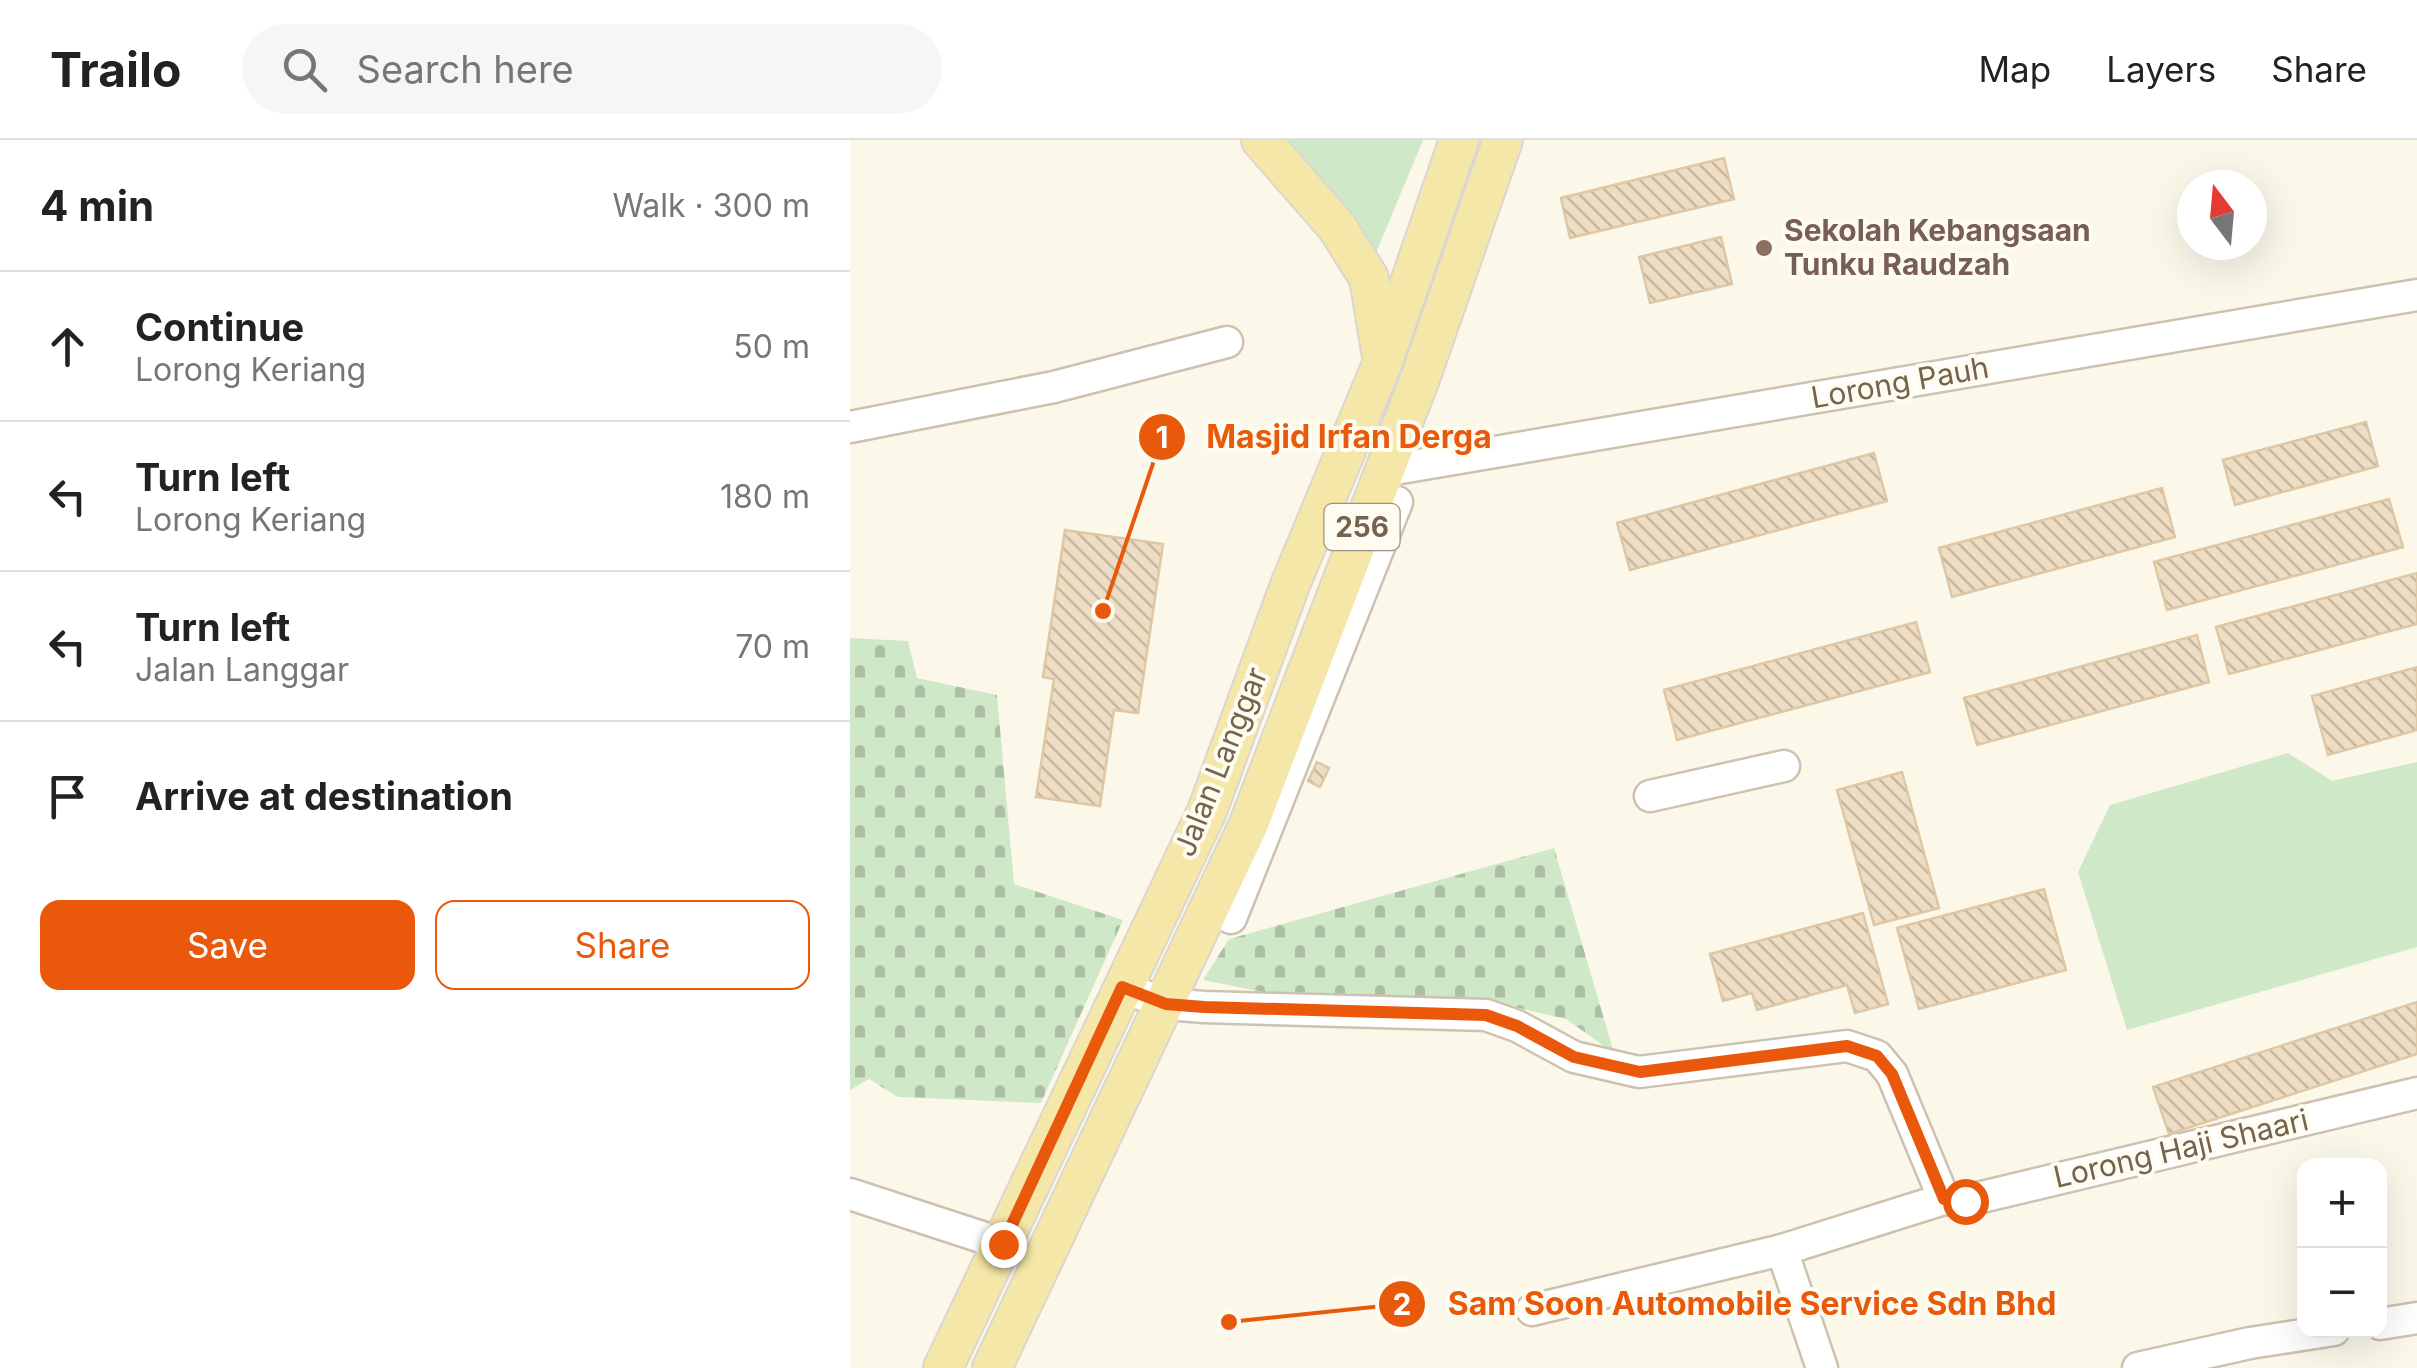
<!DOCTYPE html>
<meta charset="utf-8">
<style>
:root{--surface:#fff;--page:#f6f6f6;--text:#222;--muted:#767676;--line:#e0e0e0;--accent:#ea580c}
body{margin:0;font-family:Inter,sans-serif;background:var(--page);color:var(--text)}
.controls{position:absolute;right:30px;bottom:30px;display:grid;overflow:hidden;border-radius:20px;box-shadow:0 10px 40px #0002}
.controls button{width:90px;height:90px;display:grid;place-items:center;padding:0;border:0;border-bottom:2px solid var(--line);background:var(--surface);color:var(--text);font:50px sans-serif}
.compass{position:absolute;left:1327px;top:30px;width:90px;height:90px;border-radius:50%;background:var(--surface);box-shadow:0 10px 40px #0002;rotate:344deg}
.stop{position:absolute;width:30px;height:30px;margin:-22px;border:8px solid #ea580c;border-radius:50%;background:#fff}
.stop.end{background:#ea580c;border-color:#fff;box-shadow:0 2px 10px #0008}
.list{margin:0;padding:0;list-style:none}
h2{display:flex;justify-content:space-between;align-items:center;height:130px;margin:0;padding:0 40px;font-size:42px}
h2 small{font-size:32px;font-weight:400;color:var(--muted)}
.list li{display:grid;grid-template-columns:65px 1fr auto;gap:30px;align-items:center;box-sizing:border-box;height:150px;padding:0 40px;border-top:2px solid var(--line)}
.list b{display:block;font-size:38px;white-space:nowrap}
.list p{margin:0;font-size:32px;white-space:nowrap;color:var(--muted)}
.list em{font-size:32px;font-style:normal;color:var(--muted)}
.actions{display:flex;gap:20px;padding:30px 40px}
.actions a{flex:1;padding:22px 0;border:2px solid var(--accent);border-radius:20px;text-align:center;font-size:35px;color:var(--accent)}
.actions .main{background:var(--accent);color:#fff}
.icon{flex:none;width:55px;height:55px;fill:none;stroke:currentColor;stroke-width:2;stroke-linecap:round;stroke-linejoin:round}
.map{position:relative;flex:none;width:1567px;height:1228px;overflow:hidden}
header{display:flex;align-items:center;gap:60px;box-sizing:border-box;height:140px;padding:0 50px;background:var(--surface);border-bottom:2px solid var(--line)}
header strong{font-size:48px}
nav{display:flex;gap:55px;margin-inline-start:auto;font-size:35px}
.search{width:700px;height:90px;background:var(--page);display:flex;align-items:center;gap:25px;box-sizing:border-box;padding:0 35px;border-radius:55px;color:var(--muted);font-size:38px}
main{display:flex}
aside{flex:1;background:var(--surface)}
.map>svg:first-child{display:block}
.grass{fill:#cfe8c8}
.cemetery{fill:url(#cemetery-stones)}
.building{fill:url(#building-back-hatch);stroke:#e0c7a4;stroke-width:2.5}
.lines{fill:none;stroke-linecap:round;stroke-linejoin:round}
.minor-casing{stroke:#cdc2b0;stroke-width:35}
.major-casing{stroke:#dbd6d1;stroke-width:42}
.minor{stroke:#fff;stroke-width:30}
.major{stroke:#f5e7a7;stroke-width:38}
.route{stroke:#ea580c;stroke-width:12}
.education-dot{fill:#8d6e63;stroke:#fefbf0;stroke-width:4}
.labels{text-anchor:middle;stroke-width:8;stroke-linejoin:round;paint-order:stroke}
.shield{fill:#fefbf0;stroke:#9e917f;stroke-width:2.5}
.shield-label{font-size:28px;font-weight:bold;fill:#75634e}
.education-label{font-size:30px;font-weight:bold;fill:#785e54;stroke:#fefbf0;text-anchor:start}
.street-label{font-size:30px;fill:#75634e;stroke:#fefbf0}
.leader{fill:none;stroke:#e8590c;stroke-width:4}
.callout-dot{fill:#e8590c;stroke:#fefbf0;stroke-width:4}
.mark-label{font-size:30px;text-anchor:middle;font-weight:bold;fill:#fff}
.callout-label{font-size:32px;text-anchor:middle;font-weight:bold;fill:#e8590c;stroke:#fefbf0;stroke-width:8;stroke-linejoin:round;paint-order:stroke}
</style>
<header>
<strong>Trailo</strong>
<div class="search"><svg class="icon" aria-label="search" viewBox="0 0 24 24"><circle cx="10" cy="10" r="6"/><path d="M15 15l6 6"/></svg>Search here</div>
<nav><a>Map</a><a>Layers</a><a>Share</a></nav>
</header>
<main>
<aside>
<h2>4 min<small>Walk · 300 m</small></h2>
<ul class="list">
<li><svg class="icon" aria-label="ahead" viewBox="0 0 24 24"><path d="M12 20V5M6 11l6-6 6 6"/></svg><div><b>Continue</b><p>Lorong Keriang</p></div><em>50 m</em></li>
<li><svg class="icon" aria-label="left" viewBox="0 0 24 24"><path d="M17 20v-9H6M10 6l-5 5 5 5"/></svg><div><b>Turn left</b><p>Lorong Keriang</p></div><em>180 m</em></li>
<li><svg class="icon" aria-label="left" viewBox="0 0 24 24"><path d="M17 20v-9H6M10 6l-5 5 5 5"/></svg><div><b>Turn left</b><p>Jalan Langgar</p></div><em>70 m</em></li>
<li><svg class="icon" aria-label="arrive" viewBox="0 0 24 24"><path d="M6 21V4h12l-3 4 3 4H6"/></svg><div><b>Arrive at destination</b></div></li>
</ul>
<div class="actions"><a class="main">Save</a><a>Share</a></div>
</aside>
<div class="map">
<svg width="1567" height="1228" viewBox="0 0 1567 1228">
<defs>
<pattern id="cemetery-stones" width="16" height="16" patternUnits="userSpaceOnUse" patternTransform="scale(2.5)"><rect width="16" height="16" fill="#cfe8c8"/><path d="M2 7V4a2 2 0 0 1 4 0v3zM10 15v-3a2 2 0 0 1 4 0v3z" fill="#adc0a5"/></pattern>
<pattern id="building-back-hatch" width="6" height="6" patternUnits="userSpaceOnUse" patternTransform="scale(2.5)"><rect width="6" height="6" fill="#efddc3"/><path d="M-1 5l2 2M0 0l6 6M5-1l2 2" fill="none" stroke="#c6b7a1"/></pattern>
</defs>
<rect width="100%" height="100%" fill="#fbf8ea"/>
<!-- grass -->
<g class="grass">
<polygon points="429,0 573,0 526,113 468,39"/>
<polygon points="1438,613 1482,641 1567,622 1567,807 1277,890 1228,732 1260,665"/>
</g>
<!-- cemetery -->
<g class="cemetery">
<polygon points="0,498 58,501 67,538 147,555 164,744 273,780 191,963 48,957 19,939 0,950"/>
<polygon points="704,708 764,913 716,879 656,865 580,858 438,857 353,840 379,799"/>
</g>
<!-- building -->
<g class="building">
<polygon points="874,18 884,59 720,98 711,58"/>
<polygon points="871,97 882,144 800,163 789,117"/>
<polygon points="1516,282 1528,326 1385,365 1373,320"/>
<polygon points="1024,313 1037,361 780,430 767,383"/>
<polygon points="1312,348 1325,397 1102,457 1089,408"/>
<polygon points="1539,359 1553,407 1317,470 1304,422"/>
<polygon points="215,390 313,404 288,573 264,570 250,666 186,657 204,539 193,537"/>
<polygon points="1567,433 1567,484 1379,534 1366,487"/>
<polygon points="1066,482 1080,532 827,600 814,550"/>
<polygon points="1347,495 1359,542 1127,605 1114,558"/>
<polygon points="1567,527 1567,590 1478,615 1462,556"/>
<polygon points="467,622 479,628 470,647 458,641"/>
<polygon points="1052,632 1089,768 1024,785 987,650"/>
<polygon points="1194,749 1216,830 1069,869 1047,788"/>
<polygon points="1013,773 1038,864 1005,873 997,845 907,870 902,853 873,861 860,814"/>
<polygon points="1567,862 1567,914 1319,994 1303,947"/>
</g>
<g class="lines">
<!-- minor casing -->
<g class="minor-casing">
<g id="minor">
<polyline points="0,287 204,247 377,202"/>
<polyline points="533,331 1567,155"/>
<polyline points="800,656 934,626"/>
<polyline points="381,778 547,362"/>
<polyline points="272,847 316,864 354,867 636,875 667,886 724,917 789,932 997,906 1027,916 1042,934 1094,1059"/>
<polyline points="0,1054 153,1104"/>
<polyline points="932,1110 972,1228"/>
<polyline points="682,1170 932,1110 1094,1059 1115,1061 1567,953"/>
<polyline points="1530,1184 1567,1178"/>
<polyline points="1288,1228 1400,1203 1484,1190"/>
</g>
</g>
<!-- major casing -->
<g class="major-casing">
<g id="major">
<polyline points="411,0 487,87 519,138 531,211"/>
<polyline points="93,1228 357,671 440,445 532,224 609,0"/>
<polyline points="142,1228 398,686 571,236 653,0"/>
</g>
</g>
<!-- minor -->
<use href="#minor" class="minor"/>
<!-- major -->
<use href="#major" class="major"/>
</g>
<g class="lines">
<!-- route -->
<polyline class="route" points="153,1104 272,847 316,864 354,867 636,875 667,886 724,917 790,932 997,906 1027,916 1042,934 1094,1059 1115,1061"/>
</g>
<!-- markers -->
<circle class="education-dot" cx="914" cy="108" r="10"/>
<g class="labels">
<!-- shield labels -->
<rect class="shield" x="474.5" y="364" width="75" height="46" rx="8"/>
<g class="shield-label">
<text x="512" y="397">256</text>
</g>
<!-- education labels -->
<g class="education-label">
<text x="934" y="101">Sekolah Kebangsaan<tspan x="934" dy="34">Tunku Raudzah</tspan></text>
</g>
<!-- street labels -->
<g class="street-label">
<text transform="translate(1050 243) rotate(-10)" y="10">Lorong Pauh</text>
<text transform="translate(371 622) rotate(-68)" y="10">Jalan Langgar</text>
<text transform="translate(1331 1009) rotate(-13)" y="10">Lorong Haji Shaari</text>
</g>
</g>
<!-- callouts -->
<path class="leader" d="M253 471L312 297M379 1182L552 1164"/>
<g class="callout-dot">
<circle cx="253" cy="471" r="10"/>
<circle cx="379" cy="1182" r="10"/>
<circle cx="312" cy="297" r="25"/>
<circle cx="552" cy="1164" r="25"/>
</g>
<g class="mark-label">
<text x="312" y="308">1</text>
<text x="552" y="1175">2</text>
</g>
<g class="callout-label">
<text x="499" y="308">Masjid Irfan Derga</text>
<text x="902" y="1175">Sam Soon Automobile Service Sdn Bhd</text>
</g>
</svg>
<div class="controls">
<button>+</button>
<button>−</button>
</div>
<svg class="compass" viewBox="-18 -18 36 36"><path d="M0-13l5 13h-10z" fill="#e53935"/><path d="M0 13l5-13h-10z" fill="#767676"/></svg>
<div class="stop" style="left:1115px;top:1061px"></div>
<div class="stop end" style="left:153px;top:1104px"></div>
</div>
</main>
